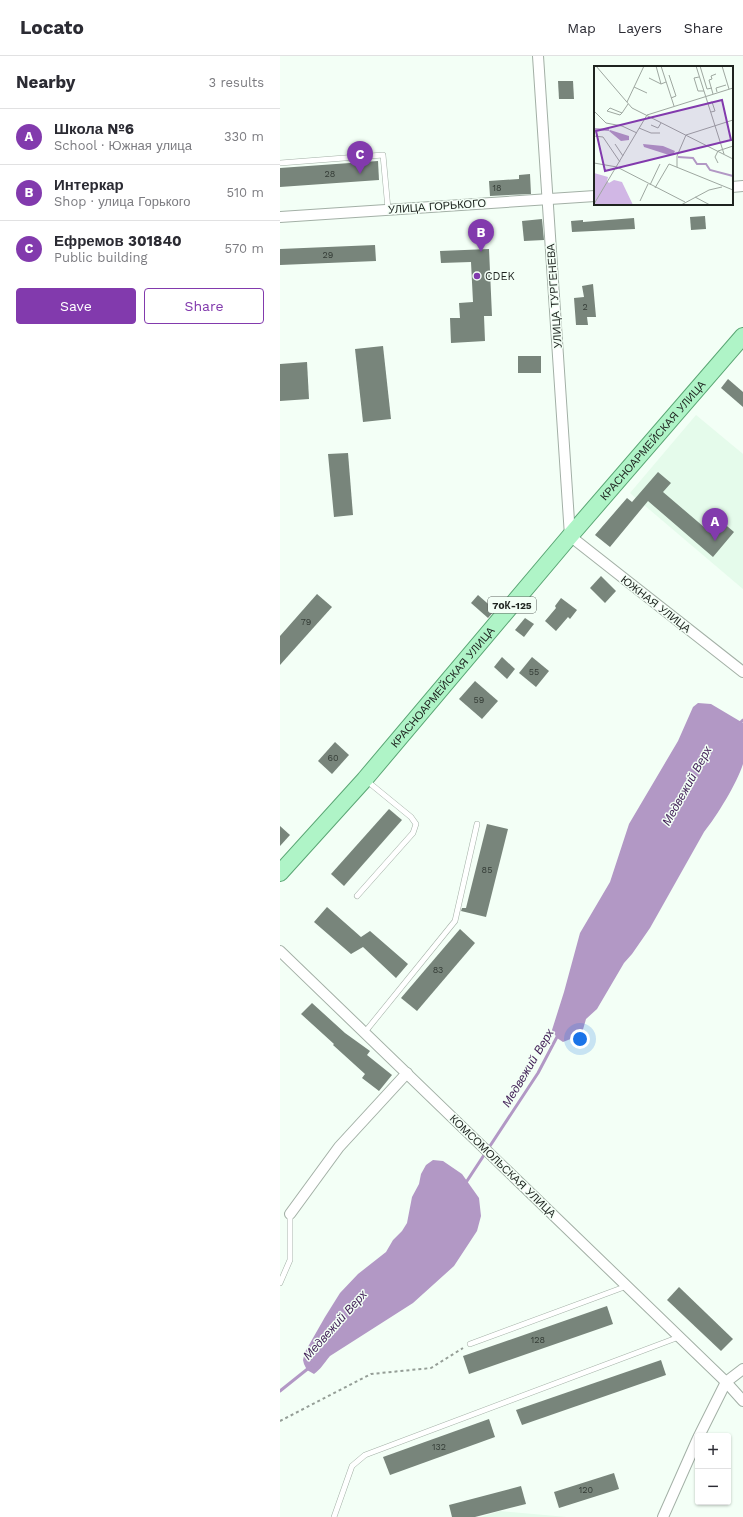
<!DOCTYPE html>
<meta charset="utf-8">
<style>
:root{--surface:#fff;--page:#f7f7f7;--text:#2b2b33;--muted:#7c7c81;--line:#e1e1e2;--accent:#823aad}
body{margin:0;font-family:"Work Sans",sans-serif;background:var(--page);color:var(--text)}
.controls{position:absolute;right:12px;bottom:12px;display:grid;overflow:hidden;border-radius:4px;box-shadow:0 1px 3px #0004}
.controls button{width:36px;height:36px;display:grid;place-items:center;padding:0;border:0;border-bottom:1px solid var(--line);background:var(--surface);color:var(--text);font:20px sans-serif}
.you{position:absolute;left:300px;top:983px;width:14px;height:14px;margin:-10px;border:3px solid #fff;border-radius:50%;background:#1a73e8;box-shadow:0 0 0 6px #1a73e833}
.badge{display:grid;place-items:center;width:26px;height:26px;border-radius:50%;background:var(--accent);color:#fff;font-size:13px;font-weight:700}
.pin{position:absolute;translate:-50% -33px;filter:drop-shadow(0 1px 2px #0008)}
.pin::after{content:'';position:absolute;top:21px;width:14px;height:12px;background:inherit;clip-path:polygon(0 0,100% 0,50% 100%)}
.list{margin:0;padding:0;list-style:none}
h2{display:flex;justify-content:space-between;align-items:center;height:52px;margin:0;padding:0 16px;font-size:17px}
h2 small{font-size:13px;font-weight:400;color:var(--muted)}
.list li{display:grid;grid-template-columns:26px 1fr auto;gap:12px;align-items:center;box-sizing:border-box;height:56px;padding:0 16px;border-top:1px solid var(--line)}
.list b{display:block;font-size:15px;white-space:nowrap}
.list p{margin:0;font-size:13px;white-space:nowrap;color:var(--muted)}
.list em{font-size:13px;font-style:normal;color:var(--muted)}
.actions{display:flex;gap:8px;padding:12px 16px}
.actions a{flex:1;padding:9px 0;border:1px solid var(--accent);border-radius:4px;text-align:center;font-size:14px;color:var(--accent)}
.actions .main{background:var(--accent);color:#fff}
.map{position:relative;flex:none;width:463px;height:1461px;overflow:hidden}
header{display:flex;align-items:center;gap:24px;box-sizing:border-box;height:56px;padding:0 20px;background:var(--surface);border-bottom:1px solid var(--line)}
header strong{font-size:19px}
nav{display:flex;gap:22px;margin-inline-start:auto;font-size:14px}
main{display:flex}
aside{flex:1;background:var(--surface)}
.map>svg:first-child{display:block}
.built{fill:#e5fbeb}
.water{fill:#b298c5}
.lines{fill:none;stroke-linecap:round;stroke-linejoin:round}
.stream{stroke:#b298c5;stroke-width:3}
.building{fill:#78857b}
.service-casing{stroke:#a3b0a6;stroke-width:6}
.minor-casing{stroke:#a3b0a6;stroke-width:12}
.primary-casing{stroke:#5aa674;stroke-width:18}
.path{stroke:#959e97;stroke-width:2;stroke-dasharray:3 3;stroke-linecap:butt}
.service{stroke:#fff;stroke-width:5}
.minor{stroke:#fff;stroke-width:10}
.primary{stroke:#aff4c7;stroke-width:16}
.poi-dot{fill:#823aad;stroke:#f3fff6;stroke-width:1.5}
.labels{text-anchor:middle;stroke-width:3;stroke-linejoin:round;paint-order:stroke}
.number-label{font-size:9px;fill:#343c36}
.shield{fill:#f3fff6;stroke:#5e6560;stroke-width:1}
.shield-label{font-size:10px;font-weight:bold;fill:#1e231f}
.street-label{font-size:11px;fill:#1e231f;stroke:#f3fff6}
.poi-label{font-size:11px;fill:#1e231f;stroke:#f3fff6;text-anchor:start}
.water-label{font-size:12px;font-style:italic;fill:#3f1d55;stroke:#f3fff6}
.inset-river{fill:none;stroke:#b298c5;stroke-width:2}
.inset-road{fill:none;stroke:#9ea7a0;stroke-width:1}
.view{fill:#823aad;fill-opacity:0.15;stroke:#823aad;stroke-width:2}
.inset-edge{fill:none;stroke:#1e231f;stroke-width:2}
</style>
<header>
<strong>Locato</strong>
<nav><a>Map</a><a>Layers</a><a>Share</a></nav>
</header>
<main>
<aside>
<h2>Nearby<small>3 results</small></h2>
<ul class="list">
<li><span class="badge">A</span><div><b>Школа №6</b><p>School · Южная улица</p></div><em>330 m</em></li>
<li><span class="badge">B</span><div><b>Интеркар</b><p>Shop · улица Горького</p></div><em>510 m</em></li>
<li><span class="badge">C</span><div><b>Ефремов 301840</b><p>Public building</p></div><em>570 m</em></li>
</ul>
<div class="actions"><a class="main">Save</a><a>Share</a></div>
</aside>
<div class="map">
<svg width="463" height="1461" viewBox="0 0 463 1461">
<rect width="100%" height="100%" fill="#f3fff6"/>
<!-- built -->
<g class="built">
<polygon points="416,359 463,398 463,533 350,437"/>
<polygon points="220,1455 287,1461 201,1461"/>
</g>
<!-- water -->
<g class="water">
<path d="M 418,647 L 431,648 L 463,667 C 463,678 463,699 463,708 C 457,727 437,760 424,776 L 370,872 L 352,898 L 344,907 L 317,953 L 306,963 L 302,977 L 298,980 L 283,986 L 277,982 L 272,974 L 284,936 L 300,877 L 330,826 L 349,768 L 398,685 L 413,651 Z"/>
<path d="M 153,1104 L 163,1105 L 182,1118 L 199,1142 L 201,1160 L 197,1175 L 174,1210 L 133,1247 L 50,1300 C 45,1306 40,1314 34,1318 L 27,1314 L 24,1308 L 23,1304 L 25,1296 L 45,1261 L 60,1237 L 78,1218 L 106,1196 L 113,1184 L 122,1175 L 127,1167 L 132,1141 L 139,1128 L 141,1118 L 146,1109 Z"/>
</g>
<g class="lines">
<!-- stream -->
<g class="stream">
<polyline points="458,669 463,664"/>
<polyline points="185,1128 258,1017 278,979"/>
<polyline points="0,1335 30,1311"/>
</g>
</g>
<!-- building -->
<g class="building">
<polygon points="278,25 293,25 294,43 279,43"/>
<polygon points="98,105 99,124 0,131 0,112"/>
<polygon points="250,118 251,138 210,140 209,125 239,123 239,119"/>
<polygon points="425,160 426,173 411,174 410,161"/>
<polygon points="354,162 355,173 292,176 291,165 303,164 303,166"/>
<polygon points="262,163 264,184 244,185 242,165"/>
<polygon points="95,189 96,205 0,209 0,193"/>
<polygon points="209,193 212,260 204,260 205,285 171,287 170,262 180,262 179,247 193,246 191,206 161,207 160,195"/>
<polygon points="313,228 316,261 307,261 308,269 296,269 294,242 304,241 302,230"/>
<polygon points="103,290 111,363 83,366 75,293"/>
<rect x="238" y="300" width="23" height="17"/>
<polygon points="27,306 29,343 0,345 0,308"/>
<polygon points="448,323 463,336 463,351 441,332"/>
<polygon points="68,397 73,459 54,461 48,398"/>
<polygon points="378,416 391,427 383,436 431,477 441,465 454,476 433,501 368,445 330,491 315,479 347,442 352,446"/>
<polygon points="321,520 336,535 325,547 310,532"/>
<polygon points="37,538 52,551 0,609 0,580"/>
<polygon points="198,539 215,554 208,562 191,547"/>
<polygon points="281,542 297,554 290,563 288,561 276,575 265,565 276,552 275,550"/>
<polygon points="245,562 254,568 244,581 235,574"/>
<polygon points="222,601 235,613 227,623 214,611"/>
<polygon points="252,601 269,615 256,631 239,617"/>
<polygon points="195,625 218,645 202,663 179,643"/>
<polygon points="55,686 69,699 52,718 38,705"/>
<polygon points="109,753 122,764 64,830 51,818"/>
<polygon points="207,768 228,773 206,861 181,855 182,852 186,852"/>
<polygon points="0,770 10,779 0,790"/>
<polygon points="47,851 81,881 90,875 128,908 116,922 83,891 71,898 34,866"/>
<polygon points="180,873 195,887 137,955 121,942"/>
<polygon points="32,947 65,977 90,995 87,999 112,1019 99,1035 82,1022 85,1018 53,989 54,988 21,958"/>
<polygon points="399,1231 453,1283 441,1295 387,1244"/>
<polygon points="327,1250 333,1268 189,1318 183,1300"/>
<polygon points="381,1304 386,1319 242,1369 236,1354"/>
<polygon points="209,1363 215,1381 110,1419 103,1401"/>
<polygon points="334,1417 339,1433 279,1452 274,1436"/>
<polygon points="241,1430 246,1448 195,1461 172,1461 169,1449"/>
</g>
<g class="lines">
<!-- service casing -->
<g class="service-casing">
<g id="service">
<polyline points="0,107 103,99 108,153"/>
<polyline points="77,840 133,777 136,768 131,761 87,725"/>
<polyline points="85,976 175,865 197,768"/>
<polyline points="0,1227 10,1204 10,1158"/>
<polyline points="190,1288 347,1230"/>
<polyline points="54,1461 72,1410 85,1399 399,1281"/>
</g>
</g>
<!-- minor casing -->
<g class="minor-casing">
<g id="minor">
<polyline points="258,0 290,480 463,616"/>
<polyline points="452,131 463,130"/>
<polyline points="0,161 315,140"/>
<polyline points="0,895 446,1326 463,1345"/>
<polyline points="10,1158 59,1091 127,1017"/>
<polyline points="419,1380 446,1326 463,1313"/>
<polyline points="383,1461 418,1382"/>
</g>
</g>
<!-- primary casing -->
<g class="primary-casing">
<g id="primary">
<path id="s1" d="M 0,817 L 85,723 L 290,480 L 463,280"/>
</g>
</g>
<!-- path -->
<polyline class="path" points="0,1365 91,1318 151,1312 183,1292"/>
<!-- service -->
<use href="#service" class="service"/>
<!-- minor -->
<use href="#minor" class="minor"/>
<!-- primary -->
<use href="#primary" class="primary"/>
</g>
<!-- markers -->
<circle class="poi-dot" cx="197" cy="220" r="4"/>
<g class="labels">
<!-- number labels -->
<g class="number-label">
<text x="50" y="121">28</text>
<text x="217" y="135">18</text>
<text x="48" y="202">29</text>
<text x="305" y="254">2</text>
<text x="26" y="569">79</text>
<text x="254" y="619">55</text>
<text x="199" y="647">59</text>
<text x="53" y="705">60</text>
<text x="207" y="817">85</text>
<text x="158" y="917">83</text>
<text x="258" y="1287">128</text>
<text x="159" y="1394">132</text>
<text x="306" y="1437">120</text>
</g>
<!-- shield labels -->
<rect class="shield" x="208" y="541" width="48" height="16" rx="3"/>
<g class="shield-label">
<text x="232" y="553">70К-125</text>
</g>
<!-- street labels -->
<g class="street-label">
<text transform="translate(157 150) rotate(-4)" y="4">УЛИЦА ГОРЬКОГО</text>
<text transform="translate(274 240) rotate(-94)" y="4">УЛИЦА ТУРГЕНЕВА</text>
<text dy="4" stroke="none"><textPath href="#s1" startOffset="571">КРАСНОАРМЕЙСКАЯ УЛИЦА</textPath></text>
<text transform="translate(376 548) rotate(38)" y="4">ЮЖНАЯ УЛИЦА</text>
<text dy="4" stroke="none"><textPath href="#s1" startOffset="247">КРАСНОАРМЕЙСКАЯ УЛИЦА</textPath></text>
<text transform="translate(223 1110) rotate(44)" y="4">КОМСОМОЛЬСКАЯ УЛИЦА</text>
</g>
<!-- poi labels -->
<g class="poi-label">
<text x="205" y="224">CDEK</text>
</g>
<!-- water labels -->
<g class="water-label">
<text transform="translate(407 730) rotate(-61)" y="4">Медвежий Верх</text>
<text transform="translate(248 1012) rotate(-59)" y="4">Медвежий Верх</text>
<text transform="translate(55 1269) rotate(-48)" y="4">Медвежий Верх</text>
</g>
</g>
<!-- overview -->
<g transform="translate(314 10)">
<rect width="139" height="139" fill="#f3fff6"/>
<path d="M 0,107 L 14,111 L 13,115 L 15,117 L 20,114 L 28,116 L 39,139 L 0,139 Z" fill="#d1b7e5"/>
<path d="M 16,64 L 35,70 L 35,74 L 27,75 L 15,65 ZM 49,78 L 69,80 L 81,85 L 79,89 L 75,89 L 50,81 Z" fill="#b298c5"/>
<path class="inset-river" d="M 0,63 L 15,64M 84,91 L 99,92 L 103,98 L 112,98 L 116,104 L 139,110"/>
<path class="inset-road" d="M 2,0 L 38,42 L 139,93M 62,0 L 67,18 L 72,16M 67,0 L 80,40M 102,0 L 130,88M 106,0 L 113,23 L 118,22M 128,0 L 135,23M 75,9 L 82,30 L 77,32M 105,11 L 100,12 L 104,25 L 110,25M 55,12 L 67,18M 40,21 L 53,27M 123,26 L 122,22 L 132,19M 119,28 L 115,14 L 118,13 L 117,10 L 122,8M 33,36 L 50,0M 114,37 L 118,36 L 121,45 L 117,46M 0,45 L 12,57 L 28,60 L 43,67M 28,47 L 16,42 L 13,45 L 26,49 L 28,47 L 34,38M 57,59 L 64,62 L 67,57M 45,62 L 57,67 L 66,67M 0,70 L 9,71 L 26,96M 21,78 L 29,90M 0,97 L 23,101 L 91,136M 124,97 L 121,91 L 124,85 L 139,80M 83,101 L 83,90 L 92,69 L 139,54M 56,119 L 66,98M 61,122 L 75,98 L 139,124M 101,131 L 116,139M 46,135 L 54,118M 0,138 L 53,49 L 139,22M 87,139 L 115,124 L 128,121"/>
<path class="view" d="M 128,34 L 137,74 L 11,105 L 2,65 Z"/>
<rect width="139" height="139" class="inset-edge"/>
</g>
</svg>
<div class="controls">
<button>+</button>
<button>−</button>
</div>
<div class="you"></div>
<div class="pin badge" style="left:435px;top:485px">A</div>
<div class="pin badge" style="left:201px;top:196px">B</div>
<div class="pin badge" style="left:80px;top:118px">C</div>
</div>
</main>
